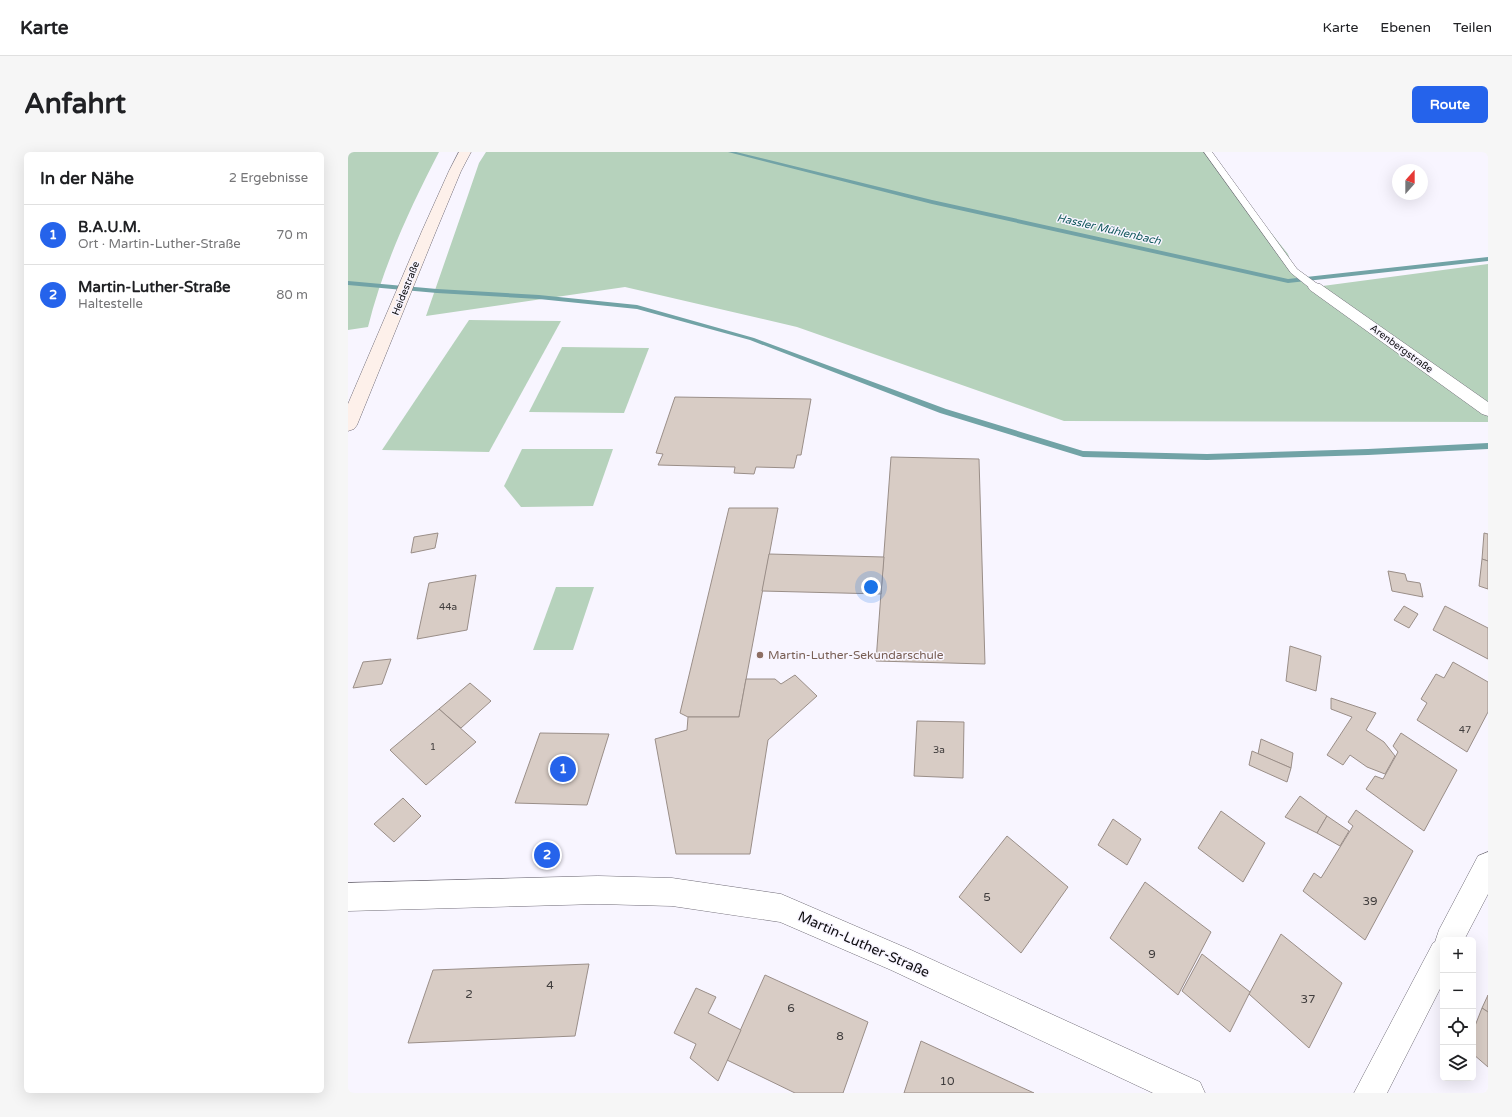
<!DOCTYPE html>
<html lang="de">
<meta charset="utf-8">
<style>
:root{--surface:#fff;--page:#f6f6f6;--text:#202124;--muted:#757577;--line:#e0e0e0;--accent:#2563eb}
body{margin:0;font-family:"Varela Round",sans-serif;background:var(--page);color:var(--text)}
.controls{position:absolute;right:12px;bottom:12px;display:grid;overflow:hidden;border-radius:6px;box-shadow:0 4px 16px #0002}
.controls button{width:36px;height:36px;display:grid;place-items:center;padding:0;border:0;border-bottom:1px solid var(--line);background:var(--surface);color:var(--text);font:20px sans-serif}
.compass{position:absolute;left:1044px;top:12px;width:36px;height:36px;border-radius:50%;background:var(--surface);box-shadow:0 4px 16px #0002;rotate:21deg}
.you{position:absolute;left:523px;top:435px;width:14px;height:14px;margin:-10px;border:3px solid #fff;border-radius:50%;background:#1a73e8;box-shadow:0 0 0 6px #1a73e833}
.badge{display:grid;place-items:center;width:26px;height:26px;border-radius:50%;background:var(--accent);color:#fff;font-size:13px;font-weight:700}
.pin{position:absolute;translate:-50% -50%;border:2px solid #fff;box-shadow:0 1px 4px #0006}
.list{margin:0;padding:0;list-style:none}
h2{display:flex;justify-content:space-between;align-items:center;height:52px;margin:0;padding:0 16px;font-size:17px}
h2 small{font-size:13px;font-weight:400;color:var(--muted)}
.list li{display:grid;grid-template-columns:26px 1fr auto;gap:12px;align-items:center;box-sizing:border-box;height:60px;padding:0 16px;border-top:1px solid var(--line)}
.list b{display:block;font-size:15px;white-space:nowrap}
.list p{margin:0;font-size:13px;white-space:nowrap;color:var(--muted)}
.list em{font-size:13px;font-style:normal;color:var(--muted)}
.icon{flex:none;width:22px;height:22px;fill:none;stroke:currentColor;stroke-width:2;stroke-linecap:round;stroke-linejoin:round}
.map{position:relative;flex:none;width:1140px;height:941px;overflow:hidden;border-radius:6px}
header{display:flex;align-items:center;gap:24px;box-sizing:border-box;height:56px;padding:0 20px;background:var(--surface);border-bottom:1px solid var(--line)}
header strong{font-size:19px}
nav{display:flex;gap:22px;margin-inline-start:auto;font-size:14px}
.intro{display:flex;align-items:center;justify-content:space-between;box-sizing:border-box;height:96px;padding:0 24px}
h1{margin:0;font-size:28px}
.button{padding:10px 18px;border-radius:6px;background:var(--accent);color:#fff;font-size:14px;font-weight:700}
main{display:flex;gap:24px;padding:0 24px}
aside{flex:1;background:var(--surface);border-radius:6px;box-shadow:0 4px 16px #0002}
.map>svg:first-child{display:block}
.green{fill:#b6d2bc}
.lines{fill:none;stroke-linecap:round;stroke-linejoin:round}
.stream{fill:#72a3a6;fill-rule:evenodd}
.building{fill:#d8ccc5;stroke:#9a8e88}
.service-casing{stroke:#716d78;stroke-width:1}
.minor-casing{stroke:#716d78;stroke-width:1}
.secondary-casing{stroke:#716d78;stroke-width:1}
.service{fill:#fff;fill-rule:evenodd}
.minor{fill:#fff;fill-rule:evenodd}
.secondary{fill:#fdf0ea;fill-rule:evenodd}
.education-dot{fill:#8d6e63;stroke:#f8f5ff;stroke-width:1.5}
.labels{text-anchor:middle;stroke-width:3;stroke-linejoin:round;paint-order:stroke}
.far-street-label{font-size:10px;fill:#0e0d10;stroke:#f8f5ff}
.number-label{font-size:10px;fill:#403d3d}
.far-water-label{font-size:11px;font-style:italic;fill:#145a5e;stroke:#f8f5ff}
.education-label{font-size:12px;fill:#785e54;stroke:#f8f5ff;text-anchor:start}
.near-number-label{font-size:12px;fill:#403d3d}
.near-street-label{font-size:14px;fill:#0e0d10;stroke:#f8f5ff}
</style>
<header>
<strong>Karte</strong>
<nav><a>Karte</a><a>Ebenen</a><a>Teilen</a></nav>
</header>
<div class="intro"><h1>Anfahrt</h1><a class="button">Route</a></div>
<main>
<aside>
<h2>In der Nähe<small>2 Ergebnisse</small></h2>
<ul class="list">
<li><span class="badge">1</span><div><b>B.A.U.M.</b><p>Ort · Martin-Luther-Straße</p></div><em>70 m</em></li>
<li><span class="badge">2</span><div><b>Martin-Luther-Straße</b><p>Haltestelle</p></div><em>80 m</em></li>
</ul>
</aside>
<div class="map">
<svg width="1140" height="941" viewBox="0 0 1140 941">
<rect width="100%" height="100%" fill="#f8f5ff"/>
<!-- green -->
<g class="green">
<path d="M 0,0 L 91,0 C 62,56 35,114 20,175 L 0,178 Z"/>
<polygon points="138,0 858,0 940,102 946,119 967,135 1140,112 1140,270 716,269 449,175 277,135 78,164 119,46 131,11"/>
<polygon points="121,168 213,169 141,300 34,298"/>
<polygon points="214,195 301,196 276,261 181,260"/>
<polygon points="174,297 265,297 245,354 173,355 156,334"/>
<polygon points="208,435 246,435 225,498 185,498"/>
</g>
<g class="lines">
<!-- stream -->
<g class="stream">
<polygon points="380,0 388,0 584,48 940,127 1140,105 1140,109 940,131 584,52"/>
<polygon points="0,129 89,137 191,143 289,153 406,186 598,257 735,299 859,302 1020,297 1140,291 1140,297 1020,303 859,308 735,305 592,261 402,188 289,157 191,147 89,141 0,133"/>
</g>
</g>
<!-- building -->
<g class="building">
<polygon points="327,245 463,247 453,303 449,303 446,316 408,315 406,322 386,321 387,315 310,313 315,302 308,301"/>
<polygon points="543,305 631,307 637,512 528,509"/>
<polygon points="381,356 430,356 391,565 340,565 332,561"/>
<polygon points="90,381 87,396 63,401 66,385"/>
<polygon points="1136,381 1140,382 1140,409 1134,407"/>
<polygon points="421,402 536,405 533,442 414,439"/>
<polygon points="1134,407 1140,409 1140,437 1131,434"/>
<polygon points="1040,419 1057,422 1059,429 1072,431 1075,445 1044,439"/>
<polygon points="128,423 119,478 69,487 81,431"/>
<polygon points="1056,454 1070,462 1061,476 1046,468"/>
<polygon points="1097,454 1140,476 1140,507 1085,478"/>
<polygon points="942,494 973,504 968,539 938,529"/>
<polygon points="43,507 34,532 5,536 15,510"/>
<polygon points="1105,510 1140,530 1140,560 1119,600 1069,568 1079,551 1073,547 1088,522 1096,526"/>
<polygon points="447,523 469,544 420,588 402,702 328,702 307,587 339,578 340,565 391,565 398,527 427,527 433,532"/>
<polygon points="122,531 143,549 113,576 91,557"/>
<polygon points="983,546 1028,561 1018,578 1036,590 1047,604 1037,622 1019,615 1002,603 995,613 979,603 1004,565 983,557"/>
<polygon points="91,557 128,590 78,633 42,598"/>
<polygon points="569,569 616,570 615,626 566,624"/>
<polygon points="192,581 261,582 239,653 167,651"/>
<polygon points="1053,581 1109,618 1076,679 1018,637 1027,624 1035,627 1050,600 1045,594"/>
<polygon points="913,587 945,601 943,616 910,602"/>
<polygon points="904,599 943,616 939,630 901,613"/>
<polygon points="952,644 979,664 969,681 937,665"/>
<polygon points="55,646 73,664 46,690 26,672"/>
<polygon points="1008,658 1065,699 1017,788 955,739 966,721 973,726 1005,674 1000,670"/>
<polygon points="873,659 917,691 895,730 850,696"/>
<polygon points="979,664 1001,679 992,694 969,681"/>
<polygon points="765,667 793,687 779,713 750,693"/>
<polygon points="659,684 720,735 673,801 611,745"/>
<polygon points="797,730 863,780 830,843 762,786"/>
<polygon points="933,782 994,831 961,896 901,842"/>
<polygon points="854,802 902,840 882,880 834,839"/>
<polygon points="241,812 227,884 60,891 85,818"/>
<polygon points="417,823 520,870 495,941 447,941 379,908"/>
<polygon points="348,836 368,845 360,861 393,878 370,929 342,906 348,892 326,881"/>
<polygon points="1140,843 1140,860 1134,856"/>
<polygon points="1134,856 1140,860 1140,915 1125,902 1125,879"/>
<polygon points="573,889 686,941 556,941"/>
</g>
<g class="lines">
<!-- service casing -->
<g class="service-casing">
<polygon id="service" points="856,0 864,0 949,117 971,133 972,135 971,137 963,137 943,121"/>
</g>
<!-- minor casing -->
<g class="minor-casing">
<g id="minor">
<polygon points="967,131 972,132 1140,250 1140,264 1134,262 962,138 960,135 962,132"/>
<polygon points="1140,700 1140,742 1116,788 1095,788 1095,831 1039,941 1006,941 1085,791 1087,790 1091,778 1130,704"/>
<polygon points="250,724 324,726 433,742 563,798 852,930 857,941 805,941 543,818 432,770 324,754 250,752 0,759 0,731"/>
</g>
</g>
<!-- secondary casing -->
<g class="secondary-casing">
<polygon id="secondary" points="111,0 123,0 113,19 88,79 9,273 6,277 0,279 0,252 74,79 101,19"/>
</g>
<!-- service -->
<use href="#service" class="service"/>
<!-- minor -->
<use href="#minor" class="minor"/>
<!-- secondary -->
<use href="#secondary" class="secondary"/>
</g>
<!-- markers -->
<circle class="education-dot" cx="412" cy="503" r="4"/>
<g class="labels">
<!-- far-street labels -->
<g class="far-street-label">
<text transform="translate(57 136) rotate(-68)" y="4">Heidestraße</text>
<text transform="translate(1054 196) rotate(36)" y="4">Arenbergstraße</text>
</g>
<!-- number labels -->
<g class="number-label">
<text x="100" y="458">44a</text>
<text x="1117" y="581">47</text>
<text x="85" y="598">1</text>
<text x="591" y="601">3a</text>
</g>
<!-- far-water labels -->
<g class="far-water-label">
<text transform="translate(761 77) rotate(13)" y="4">Hassler Mühlenbach</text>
</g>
<!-- education labels -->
<g class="education-label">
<text x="420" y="507">Martin-Luther-Sekundarschule</text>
</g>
<!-- near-number labels -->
<g class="near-number-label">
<text x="639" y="749">5</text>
<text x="1022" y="753">39</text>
<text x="804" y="806">9</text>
<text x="202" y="837">4</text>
<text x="121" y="846">2</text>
<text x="960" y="851">37</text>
<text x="443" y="860">6</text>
<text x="492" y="888">8</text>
<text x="599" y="933">10</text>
</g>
<!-- near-street labels -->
<g class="near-street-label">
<text transform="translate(516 792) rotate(24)" y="5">Martin-Luther-Straße</text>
</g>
</g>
</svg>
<div class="controls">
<button>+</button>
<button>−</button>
<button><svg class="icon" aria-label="locate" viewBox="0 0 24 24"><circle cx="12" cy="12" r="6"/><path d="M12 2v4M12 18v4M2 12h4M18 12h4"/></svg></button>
<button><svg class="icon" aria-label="layers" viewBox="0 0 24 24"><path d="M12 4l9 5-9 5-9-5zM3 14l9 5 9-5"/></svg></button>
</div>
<svg class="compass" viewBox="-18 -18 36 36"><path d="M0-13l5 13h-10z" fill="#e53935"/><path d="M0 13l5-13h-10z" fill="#757577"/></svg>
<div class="you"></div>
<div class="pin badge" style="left:215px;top:617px">1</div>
<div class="pin badge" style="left:199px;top:703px">2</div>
</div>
</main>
